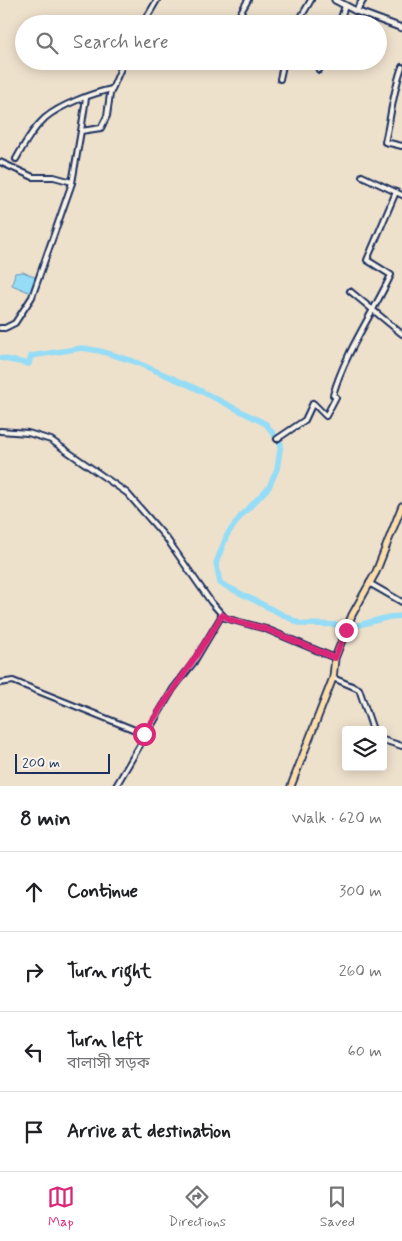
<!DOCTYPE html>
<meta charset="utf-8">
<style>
:root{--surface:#fff;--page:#f6f6f6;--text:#202124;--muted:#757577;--line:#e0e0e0;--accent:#db2777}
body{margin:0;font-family:Mynerve,"Noto Sans Bengali",sans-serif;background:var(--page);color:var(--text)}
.controls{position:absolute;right:15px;bottom:15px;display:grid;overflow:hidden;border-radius:5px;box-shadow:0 2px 12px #0003}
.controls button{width:45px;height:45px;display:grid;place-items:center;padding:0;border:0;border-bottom:1px solid var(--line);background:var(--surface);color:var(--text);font:25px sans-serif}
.scale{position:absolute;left:15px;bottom:12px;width:95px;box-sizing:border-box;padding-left:5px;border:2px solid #1b2f5e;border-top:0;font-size:14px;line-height:18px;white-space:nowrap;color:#1b2f5e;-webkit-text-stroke:4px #f7f3e8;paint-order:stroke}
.stop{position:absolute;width:15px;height:15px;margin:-11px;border:4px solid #db2777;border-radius:50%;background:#fff}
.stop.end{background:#db2777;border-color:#fff;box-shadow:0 1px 5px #0008}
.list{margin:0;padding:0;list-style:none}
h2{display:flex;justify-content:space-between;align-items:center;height:65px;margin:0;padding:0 20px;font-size:21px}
h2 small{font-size:16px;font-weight:400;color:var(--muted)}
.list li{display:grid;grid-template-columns:32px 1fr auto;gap:15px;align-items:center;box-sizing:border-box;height:80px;padding:0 20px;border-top:1px solid var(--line)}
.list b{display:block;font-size:19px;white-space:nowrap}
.list p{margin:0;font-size:16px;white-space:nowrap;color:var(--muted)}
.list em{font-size:16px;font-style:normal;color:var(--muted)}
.icon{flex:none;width:28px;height:28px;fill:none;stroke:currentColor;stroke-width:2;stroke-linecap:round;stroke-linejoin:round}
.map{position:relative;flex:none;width:402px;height:786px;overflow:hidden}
.search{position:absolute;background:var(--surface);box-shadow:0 2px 12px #0003;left:15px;right:15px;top:15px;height:55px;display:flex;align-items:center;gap:12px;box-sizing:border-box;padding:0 18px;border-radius:28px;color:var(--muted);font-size:19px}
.sheet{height:385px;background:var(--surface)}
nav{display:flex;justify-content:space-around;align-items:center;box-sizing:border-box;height:70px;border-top:1px solid var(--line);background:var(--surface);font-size:14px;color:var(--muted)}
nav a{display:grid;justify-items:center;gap:2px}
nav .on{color:var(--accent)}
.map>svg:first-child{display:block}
.water{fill:#95dcf6;stroke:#6497b9}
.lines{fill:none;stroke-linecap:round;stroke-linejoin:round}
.river{stroke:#95dcf6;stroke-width:5.5}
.street-casing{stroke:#1b2f5e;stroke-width:8}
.secondary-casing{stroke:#1b2f5e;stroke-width:9}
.primary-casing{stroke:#1b2f5e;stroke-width:9}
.street{stroke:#f7f3e8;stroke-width:4}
.secondary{stroke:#f7f3e8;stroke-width:5}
.primary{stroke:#fbddab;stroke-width:5.5}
.route{stroke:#db2777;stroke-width:6}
</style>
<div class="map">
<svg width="402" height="786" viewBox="0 0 402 786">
<rect width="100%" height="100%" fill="#eee1cc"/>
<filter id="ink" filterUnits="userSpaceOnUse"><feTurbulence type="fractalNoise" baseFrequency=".02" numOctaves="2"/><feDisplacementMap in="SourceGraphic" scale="10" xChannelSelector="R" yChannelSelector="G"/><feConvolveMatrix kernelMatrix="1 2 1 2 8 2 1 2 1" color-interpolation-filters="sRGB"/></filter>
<g filter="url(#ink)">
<!-- water -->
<polygon class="water" points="23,272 37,278 31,293 12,285 15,273"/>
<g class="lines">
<!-- river -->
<polyline class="river" points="0,358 29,364 31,356 82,348 100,351 133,361 191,386 266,424 281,444 277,469 269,487 240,517 227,535 216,563 220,583 301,624 359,625 389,617 402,616"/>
<!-- street casing -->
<g class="street-casing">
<g id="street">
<polyline points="143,24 157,0"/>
<polyline points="234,24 248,0"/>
<polyline points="297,24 311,0"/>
<polyline points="339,24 345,6"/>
<path d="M 402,67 C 393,91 391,117 385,142 L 402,146"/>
<polyline points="319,70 324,61"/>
<polyline points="280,79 284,61"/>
<polyline points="81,131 86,98"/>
<path d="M 16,159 C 24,145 32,130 45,118 C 60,105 93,93 112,89"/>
<polyline points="0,162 33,177 54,177 72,182"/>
<polyline points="362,176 402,195"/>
<polyline points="350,291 402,334"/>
<polyline points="0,328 5,328 15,323 32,297 72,183 81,131 101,128 107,116 110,94 124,61"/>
<polyline points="0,431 28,433 51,440 127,493 167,539 211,602 225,618 266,629 335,658"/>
<path d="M 277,439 L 305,420 L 313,403 L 326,416 L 336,397 L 333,395 C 345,353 372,315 391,275 L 367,260 L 396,192"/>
<polyline points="369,583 402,602"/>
<polyline points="333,678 359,689 373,730"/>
<polyline points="0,683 13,681 145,734"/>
<polyline points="383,740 402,746"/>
<polyline points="116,786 173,689 194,662 222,615"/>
</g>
</g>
<!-- secondary casing -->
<g class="secondary-casing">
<g id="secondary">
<polyline points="335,0 356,11 402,28"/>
<polyline points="356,11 363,0"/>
</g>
</g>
<!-- primary casing -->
<g class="primary-casing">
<polyline id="primary" points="291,786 333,678 335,658 352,615 376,572 402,506"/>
</g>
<!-- street -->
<use href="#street" class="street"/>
<!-- secondary -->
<use href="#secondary" class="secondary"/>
<!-- primary -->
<use href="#primary" class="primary"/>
</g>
</g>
<g class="lines" filter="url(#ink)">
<!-- route -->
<path class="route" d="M 144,734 C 170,693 198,656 222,615 L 231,620 L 266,629 L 335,658 L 346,630"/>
</g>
</svg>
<div class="controls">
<button><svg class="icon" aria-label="layers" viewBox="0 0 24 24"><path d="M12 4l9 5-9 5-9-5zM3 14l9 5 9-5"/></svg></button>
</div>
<div class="scale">200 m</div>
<div class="stop" style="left:144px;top:734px"></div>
<div class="stop end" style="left:346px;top:630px"></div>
<div class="search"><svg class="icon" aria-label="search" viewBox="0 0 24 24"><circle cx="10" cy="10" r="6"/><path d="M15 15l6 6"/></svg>Search here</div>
</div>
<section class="sheet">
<h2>8 min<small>Walk · 620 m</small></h2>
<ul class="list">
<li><svg class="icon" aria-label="ahead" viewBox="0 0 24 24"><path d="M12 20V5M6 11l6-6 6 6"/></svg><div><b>Continue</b></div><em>300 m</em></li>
<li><svg class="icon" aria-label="right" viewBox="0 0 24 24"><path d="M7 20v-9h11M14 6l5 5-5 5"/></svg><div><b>Turn right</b></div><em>260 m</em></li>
<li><svg class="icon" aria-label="left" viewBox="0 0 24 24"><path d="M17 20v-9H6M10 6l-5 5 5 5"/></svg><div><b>Turn left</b><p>বালাসী সড়ক</p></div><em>60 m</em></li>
<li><svg class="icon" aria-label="arrive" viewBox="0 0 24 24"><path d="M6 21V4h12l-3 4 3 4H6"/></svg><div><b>Arrive at destination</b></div></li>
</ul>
</section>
<nav>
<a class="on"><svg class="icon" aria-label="map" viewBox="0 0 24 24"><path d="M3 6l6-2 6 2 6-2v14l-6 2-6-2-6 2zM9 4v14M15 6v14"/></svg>Map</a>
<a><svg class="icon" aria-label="directions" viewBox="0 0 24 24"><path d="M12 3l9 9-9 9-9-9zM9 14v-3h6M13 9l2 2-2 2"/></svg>Directions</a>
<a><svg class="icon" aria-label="saved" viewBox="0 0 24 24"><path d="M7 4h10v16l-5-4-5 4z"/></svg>Saved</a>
</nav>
